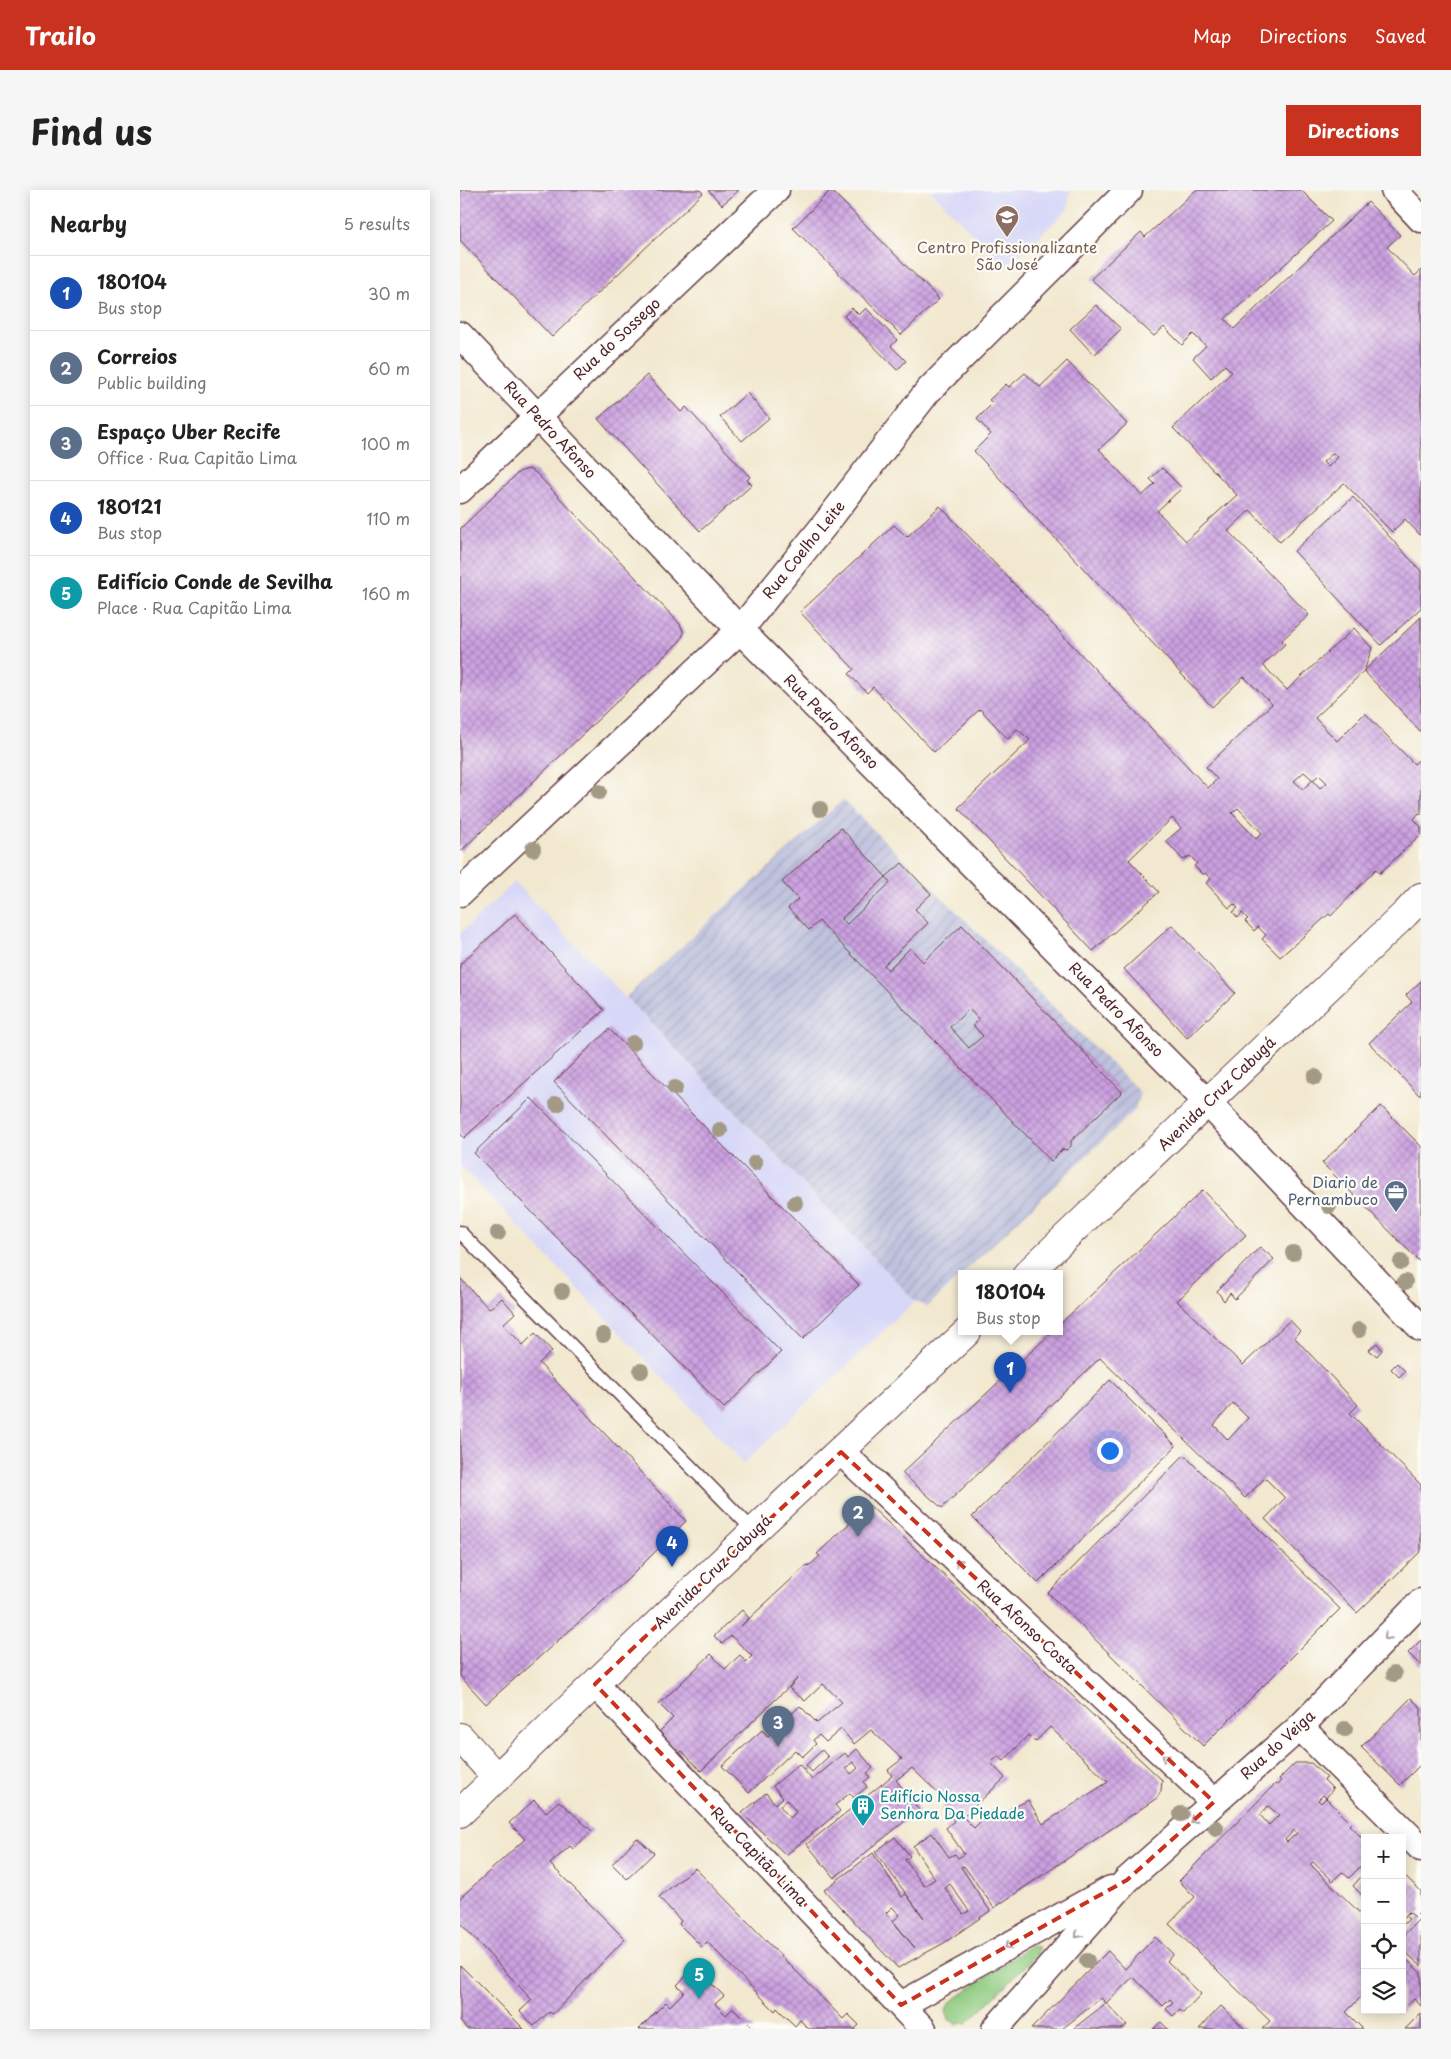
<!DOCTYPE html>
<meta charset="utf-8">
<style>
:root{--surface:#fff;--page:#f6f6f6;--text:#222;--muted:#767676;--line:#e0e0e0;--accent:#c8321e}
body{margin:0;font-family:"Playpen Sans",sans-serif;background:var(--page);color:var(--text)}
.controls{position:absolute;right:15px;bottom:15px;display:grid;overflow:hidden;border-radius:0px;box-shadow:0 2px 12px #0003}
.controls button{width:45px;height:45px;display:grid;place-items:center;padding:0;border:0;border-bottom:1px solid var(--line);background:var(--surface);color:var(--text);font:25px sans-serif}
.you{position:absolute;left:649px;top:1260px;width:18px;height:18px;margin:-12px;border:4px solid #fff;border-radius:50%;background:#1a73e8;box-shadow:0 0 0 8px #1a73e833}
.badge{display:grid;place-items:center;width:32px;height:32px;border-radius:50%;background:var(--accent);color:#fff;font-size:16px;font-weight:700}
.pin{position:absolute;translate:-50% -41px;filter:drop-shadow(0 1px 2px #0008)}
.pin::after{content:'';position:absolute;top:26px;width:18px;height:15px;background:inherit;clip-path:polygon(0 0,100% 0,50% 100%)}
.popup{position:absolute;left:498px;top:1080px;width:105px;height:65px;box-sizing:border-box;display:grid;place-content:center;border-radius:0px;background:var(--surface);filter:drop-shadow(0 1px 4px #0005);font-size:16px;white-space:nowrap;color:var(--muted)}
.popup b{font-size:19px;color:var(--text)}
.popup::after{content:'';position:absolute;left:50%;top:100%;margin-left:-10px;border:10px solid transparent;border-top-color:var(--surface)}
.list{margin:0;padding:0;list-style:none}
h2{display:flex;justify-content:space-between;align-items:center;height:65px;margin:0;padding:0 20px;font-size:21px}
h2 small{font-size:16px;font-weight:400;color:var(--muted)}
.list li{display:grid;grid-template-columns:32px 1fr auto;gap:15px;align-items:center;box-sizing:border-box;height:75px;padding:0 20px;border-top:1px solid var(--line)}
.list b{display:block;font-size:19px;white-space:nowrap}
.list p{margin:0;font-size:16px;white-space:nowrap;color:var(--muted)}
.list em{font-size:16px;font-style:normal;color:var(--muted)}
.icon{flex:none;width:28px;height:28px;fill:none;stroke:currentColor;stroke-width:2;stroke-linecap:round;stroke-linejoin:round}
.map{position:relative;flex:none;width:961px;height:1839px;overflow:hidden;border-radius:0px}
header{display:flex;align-items:center;gap:30px;box-sizing:border-box;height:70px;padding:0 25px;background:var(--accent);color:#fff}
header strong{font-size:24px}
nav{display:flex;gap:28px;margin-inline-start:auto;font-size:18px}
.intro{display:flex;align-items:center;justify-content:space-between;box-sizing:border-box;height:120px;padding:0 30px}
h1{margin:0;font-size:35px}
.button{padding:12px 22px;border-radius:0px;background:var(--accent);color:#fff;font-size:18px;font-weight:700}
main{display:flex;gap:30px;padding:0 30px}
aside{flex:1;background:var(--surface);border-radius:0px;box-shadow:0 2px 12px #0003}
.map>svg:first-child{display:block}
.built{fill:#d7d7f8}
.industrial{fill:url(#industrial-furrows)}
.green{fill:#8eca7f;stroke:#6c7455}
.building{fill:url(#building-cross-hatch);fill-rule:evenodd}
.lines{fill:none;stroke-linecap:round;stroke-linejoin:round}
.lane-casing{stroke:#633d44;stroke-width:15}
.street-casing{stroke:#633d44;stroke-width:29}
.secondary-casing{stroke:#633d44;stroke-width:30}
.lane{stroke:#fff;stroke-width:12}
.street{stroke:#fff;stroke-width:26}
.secondary{stroke:#fff;stroke-width:28}
.tree{fill:#a39a85}
.oneway{stroke:#ae9aa0}
.marked{fill:none;stroke:#c8321e;stroke-width:4;stroke-dasharray:10 6;stroke-linejoin:round}
.labels{text-anchor:middle;stroke-width:4.5;stroke-linejoin:round;paint-order:stroke}
.education-label{font-size:15px;fill:#785e54;stroke:#fdfcf7}
.street-label{font-size:15px;fill:#4a1f2b;stroke:#fdfcf7}
.service-label{font-size:15px;fill:#4e5e75;stroke:#fdfcf7;text-anchor:end}
.culture-label{font-size:15px;fill:#0d838f;stroke:#fdfcf7;text-anchor:start}
</style>
<header>
<strong>Trailo</strong>
<nav><a>Map</a><a>Directions</a><a>Saved</a></nav>
</header>
<div class="intro"><h1>Find us</h1><a class="button">Directions</a></div>
<main>
<aside>
<h2>Nearby<small>5 results</small></h2>
<ul class="list">
<li><span class="badge" style="background:#1a4fb4">1</span><div><b>180104</b><p>Bus stop</p></div><em>30 m</em></li>
<li><span class="badge" style="background:#5c6f8a">2</span><div><b>Correios</b><p>Public building</p></div><em>60 m</em></li>
<li><span class="badge" style="background:#5c6f8a">3</span><div><b>Espaço Uber Recife</b><p>Office · Rua Capitão Lima</p></div><em>100 m</em></li>
<li><span class="badge" style="background:#1a4fb4">4</span><div><b>180121</b><p>Bus stop</p></div><em>110 m</em></li>
<li><span class="badge" style="background:#0f9aa8">5</span><div><b>Edifício Conde de Sevilha</b><p>Place · Rua Capitão Lima</p></div><em>160 m</em></li>
</ul>
</aside>
<div class="map">
<svg width="961" height="1839" viewBox="0 0 961 1839">
<defs>
<pattern id="industrial-furrows" width="10" height="10" patternUnits="userSpaceOnUse" patternTransform="scale(1.25)"><rect width="10" height="10" fill="#bfc2dd"/><path d="M-1 1l2-2M0 10L10 0M9 11l2-2" fill="none" stroke="#a6a6be"/></pattern>
<pattern id="building-cross-hatch" width="8" height="8" patternUnits="userSpaceOnUse" patternTransform="scale(1.25)"><rect width="8" height="8" fill="#cba1e1"/><path d="M0 0l8 8M0 8l8-8" fill="none" stroke="#a783b7"/></pattern>
</defs>
<rect width="100%" height="100%" fill="#fdfcf7"/>
<filter id="ink" filterUnits="userSpaceOnUse"><feTurbulence type="fractalNoise" baseFrequency=".02" numOctaves="2"/><feDisplacementMap in="SourceGraphic" scale="10" xChannelSelector="R" yChannelSelector="G"/><feConvolveMatrix kernelMatrix="1 2 1 2 8 2 1 2 1" color-interpolation-filters="sRGB"/></filter>
<filter id="wash" filterUnits="userSpaceOnUse"><feTurbulence type="fractalNoise" baseFrequency=".0096" numOctaves="4" result="noise"/><feDisplacementMap in="SourceGraphic" scale="20" xChannelSelector="R" yChannelSelector="G"/><feGaussianBlur stdDeviation="1.12" result="paint"/><feColorMatrix in="noise" values="0 0 0 0 0 0 0 0 0 0 0 0 0 0 0 0 0 1.4 0 .05"/><feComposite in="paint" operator="in"/></filter>
<g filter="url(#wash)">
<rect width="100%" height="100%" fill="#f2e8cf"/>
<!-- built -->
<g class="built">
<polygon points="470,0 609,0 610,2 608,19 546,78"/>
<polygon points="55,692 455,1111 284,1273 0,975 0,744"/>
</g>
<!-- industrial -->
<polygon class="industrial" points="383,610 680,902 675,920 467,1117 455,1111 166,807"/>
<!-- green -->
<polygon class="green" points="570,1756 578,1757 577,1765 507,1833 497,1834 488,1829 486,1820 489,1813"/>
<g id="blocks">
<!-- building -->
<g class="building">
<polygon points="0,0 240,0 243,3 92,147 0,50"/>
<polygon points="248,0 279,0 262,15"/>
<polygon points="371,0 479,109 441,145 333,38"/>
<path d="M 736,0 L 841,0 L 872,31 L 765,129 L 774,139 L 908,12 L 940,45 L 927,57 L 955,86 L 961,80 L 961,346 L 945,329 L 932,342 L 884,293 L 820,352 L 790,320 L 768,341 L 849,425 L 822,450 L 825,454 L 803,475 L 827,500 L 894,438 L 912,458 L 904,481 L 961,427 L 961,542 L 904,481 L 855,528 L 877,551 L 905,523 L 954,574 L 961,568 L 961,625 L 959,623 L 954,629 L 961,637 L 961,644 L 920,683 L 916,679 L 871,726 L 869,724 L 820,767 L 802,749 L 806,745 L 798,737 L 794,741 L 785,731 L 788,729 L 782,723 L 778,728 L 773,722 L 778,718 L 774,714 L 769,718 L 746,693 L 751,689 L 745,683 L 743,685 L 734,676 L 737,673 L 730,666 L 723,670 L 706,651 L 721,638 L 712,628 L 669,670 L 699,702 L 633,761 L 498,618 L 570,550 L 557,539 L 548,549 L 520,519 L 474,562 L 413,497 L 407,503 L 389,484 L 394,479 L 340,422 L 434,335 L 447,347 L 480,316 L 748,598 L 757,589 L 746,577 L 812,514 L 784,487 L 752,517 L 514,261 L 531,244 L 517,229 L 533,213 L 529,210 L 546,194 L 549,197 L 565,183 L 580,197 L 607,171 L 667,234 L 639,259 L 682,306 L 695,294 L 690,289 L 702,278 L 722,298 L 697,321 L 726,351 L 777,305 L 713,238 L 772,182 L 765,175 L 751,188 L 733,168 L 746,156 L 733,144 L 722,155 L 704,137 L 694,146 L 631,89 L 681,42 L 685,47 ZM 873,263 L 878,267 L 868,277 L 863,272 ZM 844,582 L 853,590 L 859,585 L 867,593 L 860,598 L 853,590 L 843,599 L 834,591 ZM 778,618 L 802,643 L 796,649 L 772,623 Z"/>
<polygon points="636,115 661,139 634,165 610,139"/>
<polygon points="392,118 399,125 406,118 437,150 431,156 446,171 437,180 384,126"/>
<polygon points="187,185 221,222 226,217 290,287 287,290 292,295 240,341 138,229"/>
<polygon points="287,203 309,228 282,251 260,227"/>
<polygon points="68,279 75,282 220,434 224,443 220,451 0,662 0,339 59,282"/>
<polygon points="893,307 961,381 961,418 921,455 834,361"/>
<path d="M 381,638 L 426,687 L 442,673 L 471,704 L 455,719 L 468,733 L 424,775 L 428,780 L 450,758 L 463,772 L 502,735 L 662,902 L 611,951 L 611,956 L 607,960 L 603,959 L 591,971 L 359,731 L 349,740 L 328,718 L 338,709 L 322,692 ZM 426,687 L 430,693 L 387,734 L 381,729 ZM 509,819 L 519,830 L 513,835 L 523,846 L 509,858 L 490,837 Z"/>
<polygon points="55,724 144,820 4,948 0,943 0,774"/>
<polygon points="712,735 775,803 727,848 664,779"/>
<polygon points="961,791 961,904 959,905 909,853 952,812 946,805"/>
<polygon points="149,839 399,1095 343,1149 94,892"/>
<polygon points="71,908 321,1162 264,1218 14,963"/>
<polygon points="921,916 961,956 961,1073 862,973"/>
<path d="M 743,1000 L 786,1045 L 717,1111 L 783,1175 L 830,1130 L 840,1141 L 834,1147 L 898,1215 L 890,1223 L 961,1295 L 961,1361 L 897,1423 L 805,1329 L 825,1308 L 805,1288 L 785,1308 L 640,1168 L 482,1318 L 442,1283 L 592,1142 L 599,1142 L 599,1135 ZM 773,1213 L 788,1228 L 768,1250 L 754,1235 Z"/>
<polygon points="800,1057 814,1069 775,1109 770,1103 764,1111 757,1101"/>
<polygon points="0,1088 29,1119 42,1108 55,1123 43,1134 63,1155 75,1143 92,1161 79,1173 226,1331 168,1389 26,1514 0,1486"/>
<polygon points="917,1153 922,1160 917,1166 909,1160"/>
<polygon points="937,1173 945,1181 939,1187 931,1179"/>
<polygon points="650,1190 716,1256 578,1393 512,1327"/>
<polygon points="724,1265 880,1419 743,1556 588,1403"/>
<path d="M 409,1315 L 702,1590 L 701,1601 L 697,1608 L 534,1718 L 504,1676 L 501,1677 L 530,1721 L 484,1753 L 438,1778 L 364,1700 L 413,1663 L 442,1707 L 446,1704 L 464,1728 L 415,1662 L 435,1647 L 450,1666 L 445,1670 L 464,1696 L 475,1689 L 453,1656 L 472,1643 L 489,1667 L 495,1664 L 498,1668 L 504,1664 L 486,1638 L 494,1631 L 483,1617 L 488,1613 L 452,1578 L 436,1590 L 459,1620 L 374,1688 L 347,1654 L 432,1586 L 428,1580 L 442,1569 L 411,1540 L 394,1554 L 381,1539 L 366,1552 L 359,1545 L 353,1550 L 356,1554 L 342,1567 L 335,1560 L 289,1603 L 262,1576 L 302,1540 L 308,1546 L 340,1516 L 357,1533 L 382,1512 L 363,1494 L 345,1511 L 329,1498 L 338,1488 L 241,1581 L 222,1561 L 218,1564 L 197,1544 L 213,1528 L 199,1514 L 251,1464 L 265,1479 L 280,1465 L 286,1472 L 292,1466 L 271,1446 L 262,1454 L 254,1446 L 282,1420 L 289,1428 L 281,1436 L 347,1375 L 348,1377 L 360,1366 L 357,1364 ZM 590,1537 L 648,1592 L 583,1634 L 568,1610 L 532,1629 L 527,1625 L 514,1638 L 503,1627 L 545,1588 L 531,1573 L 538,1566 L 544,1571 L 568,1545 L 575,1552 ZM 490,1694 L 509,1721 L 503,1724 L 485,1698 ZM 432,1717 L 440,1725 L 433,1731 L 455,1758 L 426,1723 Z"/>
<polygon points="961,1450 961,1476 948,1463"/>
<polygon points="951,1508 961,1518 961,1574 940,1595 901,1557"/>
<path d="M 397,1559 L 413,1578 L 407,1583 L 410,1587 L 404,1592 L 407,1597 L 394,1608 L 390,1603 L 375,1615 L 380,1621 L 326,1665 L 282,1623 L 306,1603 L 315,1614 L 323,1608 L 313,1596 L 339,1574 L 352,1590 L 385,1563 L 388,1567 ZM 393,1572 L 398,1578 L 391,1584 L 386,1578 ZM 327,1610 L 336,1622 L 330,1628 L 320,1616 Z"/>
<polygon points="362,1560 368,1567 352,1582 346,1575"/>
<path d="M 835,1573 L 851,1573 L 867,1588 L 864,1590 L 873,1599 L 866,1608 L 863,1605 L 858,1610 L 861,1613 L 866,1608 L 891,1633 L 889,1635 L 905,1651 L 905,1672 L 889,1688 L 882,1682 L 873,1691 L 853,1672 L 850,1674 L 905,1728 L 905,1803 L 886,1822 L 903,1839 L 802,1839 L 810,1831 L 709,1734 L 735,1707 L 719,1691 L 815,1594 L 817,1595 L 821,1591 L 819,1589 ZM 808,1616 L 819,1625 L 809,1635 L 800,1625 ZM 834,1640 L 837,1643 L 827,1652 L 825,1650 Z"/>
<polygon points="74,1610 86,1622 99,1611 132,1641 113,1659 110,1656 90,1674 165,1749 93,1824 89,1822 74,1836 60,1821 72,1810 0,1733 0,1708 65,1649 49,1633"/>
<polygon points="177,1648 194,1663 167,1689 152,1674"/>
<polygon points="235,1678 383,1829 388,1824 399,1835 395,1839 349,1839 340,1830 335,1836 317,1818 315,1821 247,1752 242,1757 219,1734 221,1731 199,1707"/>
<polygon points="905,1682 905,1708 893,1696"/>
<polygon points="942,1683 961,1701 961,1721 955,1727 949,1722 945,1726 949,1729 942,1736"/>
<polygon points="961,1727 961,1776 942,1759 942,1747"/>
<polygon points="695,1747 713,1764 707,1771 741,1804 723,1823 720,1820 713,1826 706,1819 713,1812 710,1809 703,1816 673,1787 646,1813 641,1808 602,1839 571,1839 648,1761 665,1779"/>
<polygon points="942,1765 961,1783 961,1816 954,1809 939,1824 935,1820 942,1820"/>
<polygon points="0,1775 64,1839 7,1839 0,1831"/>
<polygon points="235,1777 264,1806 255,1814 266,1825 273,1818 294,1839 179,1839 206,1812 210,1816 224,1802 217,1795"/>
<polygon points="646,1813 667,1835 662,1839 613,1839"/>
<polygon points="761,1816 785,1839 739,1839"/>
<polygon points="961,1823 961,1839 945,1839"/>
<polygon points="701,1832 708,1839 693,1839"/>
</g>
</g>
</g>
<g filter="url(#ink)">
<use href="#blocks" fill-opacity="0" stroke="#633d44" stroke-width="1"/>
<g class="lines">
<!-- lane casing -->
<g class="lane-casing">
<polyline id="lane" points="0,1042 294,1341"/>
</g>
<!-- street casing -->
<g class="street-casing">
<g id="street">
<polyline points="934,0 961,29"/>
<polyline points="0,145 280,440 748,913 961,1138"/>
<polyline points="0,300 316,0"/>
<polyline points="0,703 280,440 366,333 468,201 669,0"/>
<polyline points="381,1262 754,1612"/>
<polyline points="135,1494 463,1839"/>
<polyline points="840,1537 961,1658"/>
<polyline points="441,1815 651,1699"/>
<polyline points="535,1839 667,1690 840,1537 961,1412"/>
</g>
</g>
<!-- secondary casing -->
<g class="secondary-casing">
<g id="secondary">
<polyline points="567,1084 945,724 961,707"/>
<polyline points="0,1547 37,1588"/>
<polyline points="0,1623 294,1341 507,1142"/>
</g>
</g>
<!-- lane -->
<use href="#lane" class="lane"/>
<!-- street -->
<use href="#street" class="street"/>
<!-- secondary -->
<use href="#secondary" class="secondary"/>
</g>
<!-- trees -->
<g class="tree">
<circle cx="139" cy="602" r="8"/>
<circle cx="360" cy="619" r="8"/>
<circle cx="73" cy="659" r="8"/>
<circle cx="173" cy="853" r="8"/>
<circle cx="855" cy="887" r="8"/>
<circle cx="215" cy="898" r="8"/>
<circle cx="97" cy="914" r="8"/>
<circle cx="260" cy="940" r="8"/>
<circle cx="295" cy="973" r="8"/>
<circle cx="335" cy="1013" r="8"/>
<circle cx="869" cy="1016" r="8"/>
<circle cx="38" cy="1043" r="8"/>
<circle cx="833" cy="1063" r="8"/>
<circle cx="941" cy="1072" r="8"/>
<circle cx="945" cy="1092" r="8"/>
<circle cx="102" cy="1101" r="8"/>
<circle cx="899" cy="1140" r="8"/>
<circle cx="143" cy="1145" r="8"/>
<circle cx="181" cy="1181" r="8"/>
<circle cx="934" cy="1484" r="8"/>
<circle cx="885" cy="1539" r="8"/>
<circle cx="721" cy="1624" r="8"/>
<circle cx="756" cy="1638" r="8"/>
<circle cx="627" cy="1771" r="8"/>
</g>
<!-- one-way arrows -->
<defs><path id="oneway-chevron" d="M-2-3.5L2.5 0L-2 3.5" fill="none" stroke-width="1.6" stroke-linecap="round" stroke-linejoin="round" transform="scale(1.25)"/></defs>
<g class="oneway">
<use href="#oneway-chevron" transform="translate(498 1372) rotate(-137)"/>
<use href="#oneway-chevron" transform="translate(927 1447) rotate(134)"/>
<use href="#oneway-chevron" transform="translate(705 1567) rotate(-137)"/>
<use href="#oneway-chevron" transform="translate(733 1630) rotate(139)"/>
<use href="#oneway-chevron" transform="translate(618 1745) rotate(132)"/>
<use href="#oneway-chevron" transform="translate(548 1756) rotate(151)"/>
</g>
</g>
<!-- marked area -->
<path class="marked" d="M 381,1262 L 754,1612 L 667,1690 L 441,1815 L 135,1494 Z"/>
<!-- icons -->
<defs>
<g id="school-pin" transform="scale(1.25)"><path d="M0 17L-7.5 6A9.5 9.5 0 1 1 7.5 6Z" fill="#8d6e63" stroke="#fdfcf7"/><path d="M0-5L7-2L0 1L-7-2ZM-4 1L0 2.5L4 1V4Q0 6-4 4Z" fill="#fff"/></g>
<g id="office-pin" transform="scale(1.25)"><path d="M0 17L-7.5 6A9.5 9.5 0 1 1 7.5 6Z" fill="#5c6f8a" stroke="#fdfcf7"/><path d="M-6-3h4V-5.5h4V-3h4V5H-6ZM-1-4.5V-3h2v-1.5ZM-6 0V1H6V0Z" fill="#fff"/></g>
<g id="building-pin" transform="scale(1.25)"><path d="M0 17L-7.5 6A9.5 9.5 0 1 1 7.5 6Z" fill="#0f9aa8" stroke="#fdfcf7"/><path d="M-4-6H4V6H1V3H-1V6H-4ZM-2.5-4.3h1.7v1.8h-1.7ZM.8-4.3h1.7v1.8H.8ZM-2.5-1h1.7V.8h-1.7ZM.8-1h1.7V.8H.8Z" fill="#fff"/></g>
</defs>
<g fill-rule="evenodd">
<use href="#school-pin" x="547" y="27"/>
<use href="#office-pin" x="936" y="1002"/>
<use href="#building-pin" x="403" y="1616"/>
</g>
<g class="labels">
<!-- education labels -->
<g class="education-label">
<text x="547" y="63">Centro Profissionalizante<tspan x="547" dy="17">São José</tspan></text>
</g>
<!-- street labels -->
<g class="street-label">
<text transform="translate(157 149) rotate(-43)" y="5">Rua do Sossego</text>
<text transform="translate(90 240) rotate(47)" y="5">Rua Pedro Afonso</text>
<text transform="translate(344 360) rotate(-51)" y="5">Rua Coelho Leite</text>
<text transform="translate(371 532) rotate(45)" y="5">Rua Pedro Afonso</text>
<text transform="translate(656 820) rotate(45)" y="5">Rua Pedro Afonso</text>
<text transform="translate(757 904) rotate(-44)" y="5">Avenida Cruz Cabugá</text>
<text transform="translate(253 1382) rotate(-44)" y="5">Avenida Cruz Cabugá</text>
<text transform="translate(567 1437) rotate(43)" y="5">Rua Afonso Costa</text>
<text transform="translate(818 1555) rotate(-42)" y="5">Rua do Veiga</text>
<text transform="translate(299 1667) rotate(46)" y="5">Rua Capitão Lima</text>
</g>
<!-- service labels -->
<g class="service-label">
<text x="918" y="998">Diario de<tspan x="918" dy="17">Pernambuco</tspan></text>
</g>
<!-- culture labels -->
<g class="culture-label">
<text x="420" y="1612">Edifício Nossa<tspan x="420" dy="17">Senhora Da Piedade</tspan></text>
</g>
</g>
</svg>
<div class="controls">
<button>+</button>
<button>−</button>
<button><svg class="icon" aria-label="locate" viewBox="0 0 24 24"><circle cx="12" cy="12" r="6"/><path d="M12 2v4M12 18v4M2 12h4M18 12h4"/></svg></button>
<button><svg class="icon" aria-label="layers" viewBox="0 0 24 24"><path d="M12 4l9 5-9 5-9-5zM3 14l9 5 9-5"/></svg></button>
</div>
<div class="you"></div>
<div class="pin badge" style="left:550px;top:1203px;background:#1a4fb4">1</div>
<div class="popup"><b>180104</b>Bus stop</div>
<div class="pin badge" style="left:398px;top:1347px;background:#5c6f8a">2</div>
<div class="pin badge" style="left:318px;top:1557px;background:#5c6f8a">3</div>
<div class="pin badge" style="left:212px;top:1377px;background:#1a4fb4">4</div>
<div class="pin badge" style="left:239px;top:1809px;background:#0f9aa8">5</div>
</div>
</main>
